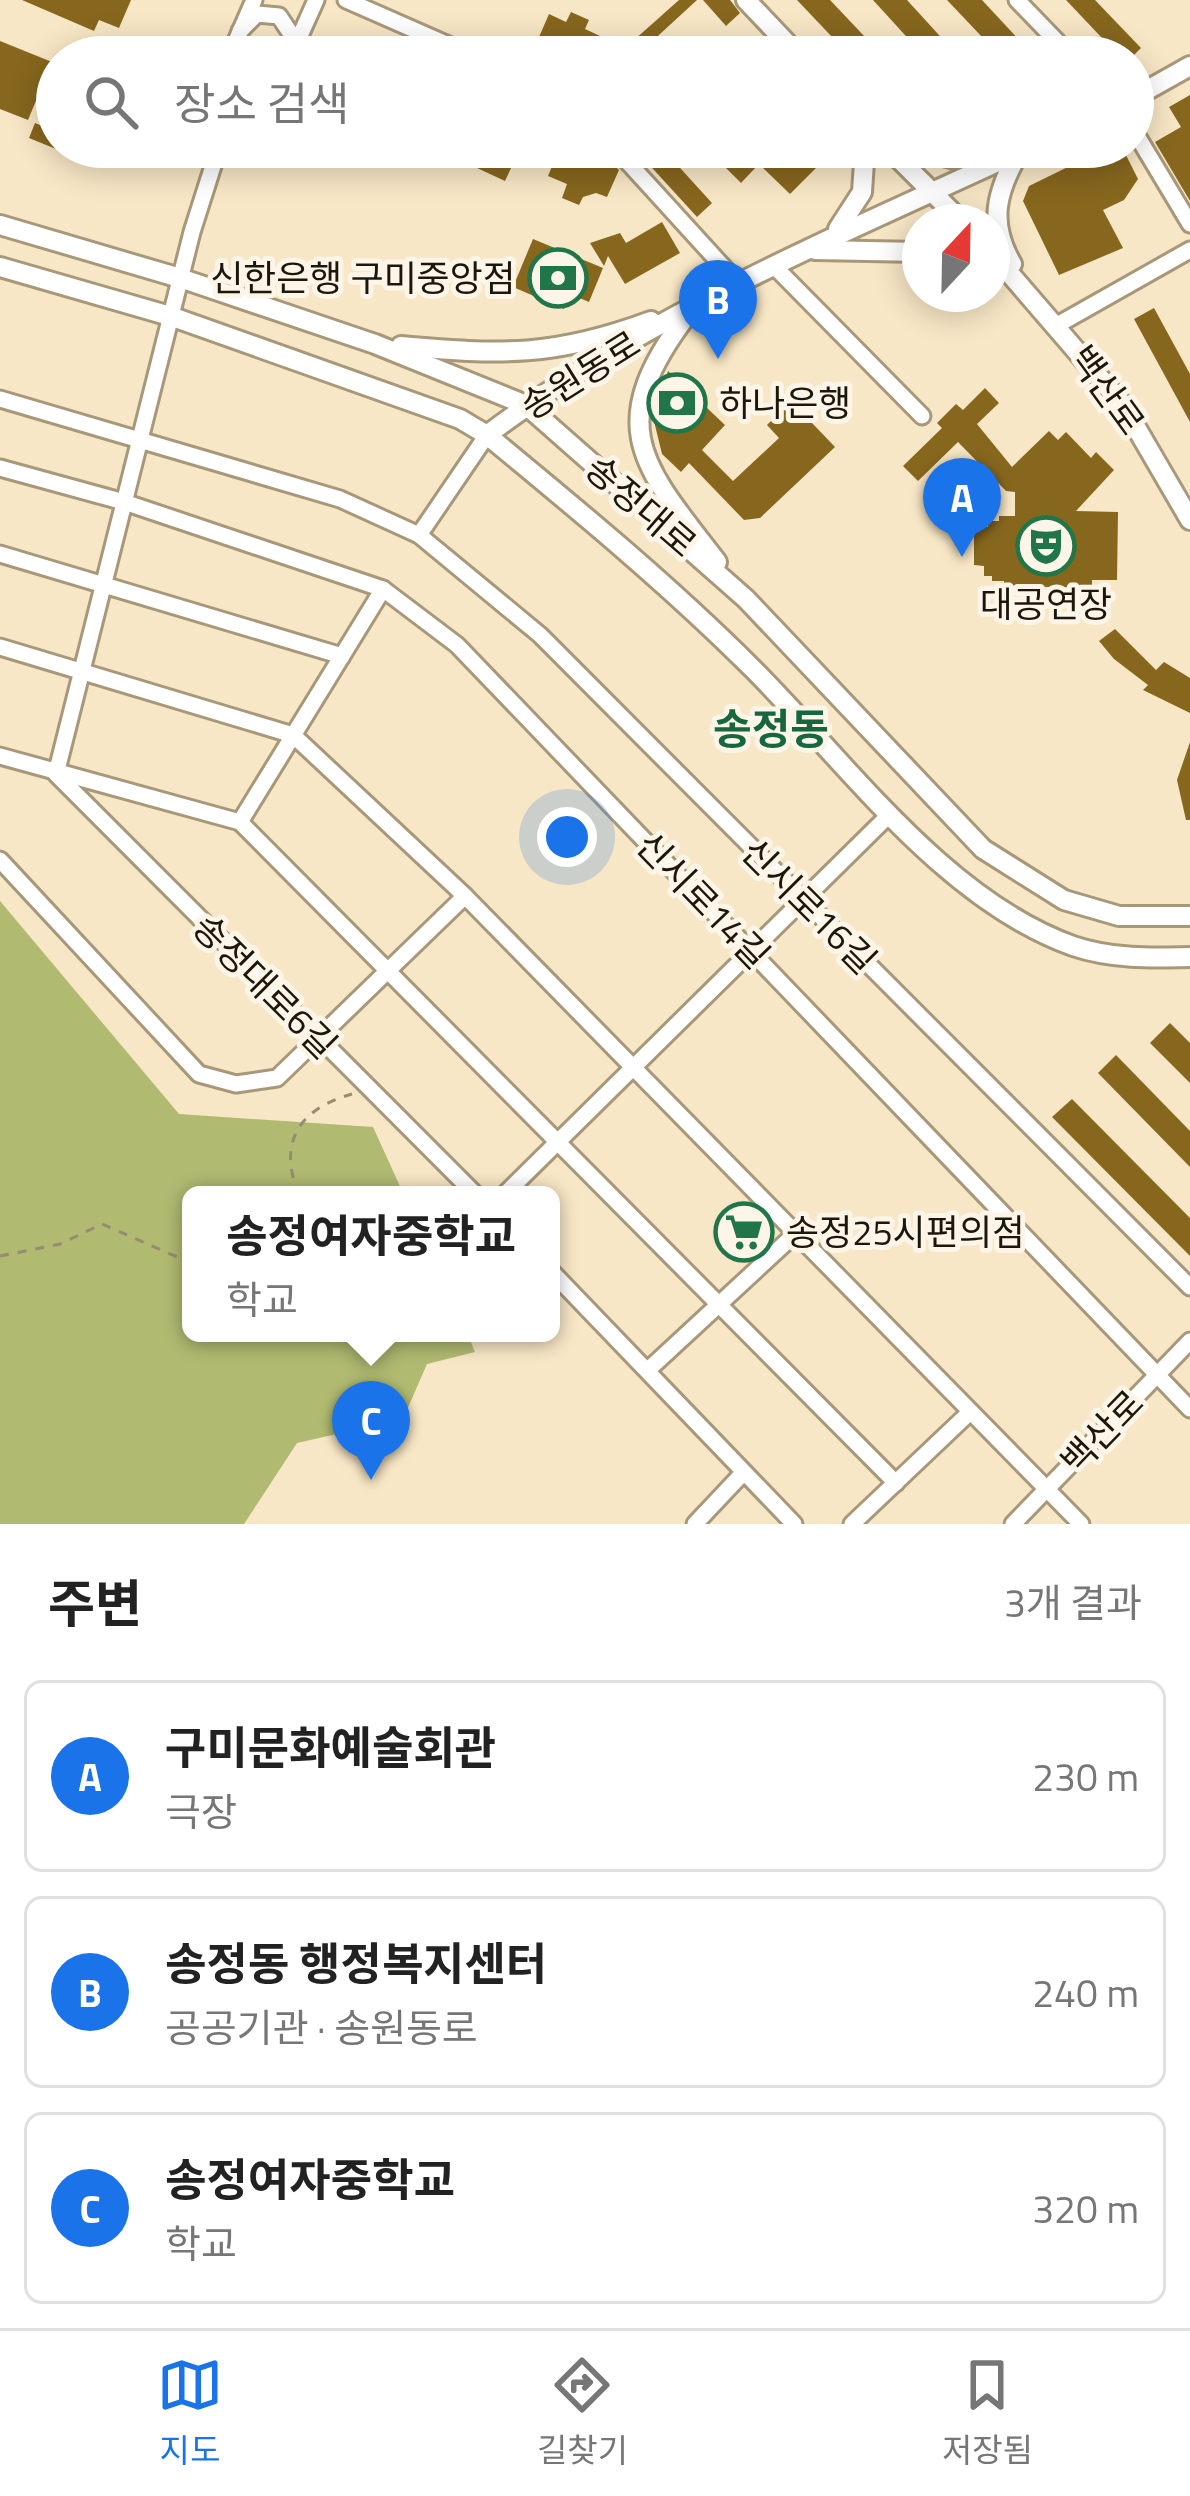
<!DOCTYPE html>
<html lang="ko">
<meta charset="utf-8">
<style>
:root{--surface:#fff;--page:#f6f6f6;--text:#222;--muted:#767676;--line:#e0e0e0;--accent:#1a73e8}
body{margin:0;font-family:"Titillium Web","Noto Sans KR",sans-serif;background:var(--page);color:var(--text)}
.compass{position:absolute;left:902px;top:204px;width:108px;height:108px;border-radius:50%;background:var(--surface);box-shadow:0 6px 30px #0003;rotate:22deg}
.you{position:absolute;left:567px;top:837px;width:42px;height:42px;margin:-30px;border:9px solid #fff;border-radius:50%;background:#1a73e8;box-shadow:0 0 0 18px #1a73e833}
.badge{display:grid;place-items:center;width:78px;height:78px;border-radius:50%;background:var(--accent);color:#fff;font-size:39px;font-weight:700}
.pin{position:absolute;translate:-50% -99px;filter:drop-shadow(0 3px 6px #0008)}
.pin::after{content:'';position:absolute;top:63px;width:42px;height:36px;background:inherit;clip-path:polygon(0 0,100% 0,50% 100%)}
.popup{position:absolute;left:182px;top:1186px;width:378px;height:156px;box-sizing:border-box;display:grid;place-content:center;border-radius:18px;background:var(--surface);filter:drop-shadow(0 3px 9px #0005);font-size:39px;white-space:nowrap;color:var(--muted)}
.popup b{font-size:45px;color:var(--text)}
.popup::after{content:'';position:absolute;left:50%;top:100%;margin-left:-24px;border:24px solid transparent;border-top-color:var(--surface)}
.list{margin:0;padding:0;list-style:none}
h2{display:flex;justify-content:space-between;align-items:center;height:156px;margin:0;padding:0 48px;font-size:51px}
h2 small{font-size:39px;font-weight:400;color:var(--muted)}
.list li{display:grid;grid-template-columns:78px 1fr auto;gap:36px;align-items:center;box-sizing:border-box;height:192px;margin:0 24px 24px;padding:0 24px;border:3px solid var(--line);border-radius:18px}
.list b{display:block;font-size:45px;white-space:nowrap}
.list p{margin:0;font-size:39px;white-space:nowrap;color:var(--muted)}
.list em{font-size:39px;font-style:normal;color:var(--muted)}
.icon{flex:none;width:66px;height:66px;fill:none;stroke:currentColor;stroke-width:2;stroke-linecap:round;stroke-linejoin:round}
.map{position:relative;flex:none;width:1190px;height:1524px;overflow:hidden}
.search{position:absolute;background:var(--surface);box-shadow:0 6px 30px #0003;left:36px;right:36px;top:36px;height:132px;display:flex;align-items:center;gap:30px;box-sizing:border-box;padding:0 42px;border-radius:66px;color:var(--muted);font-size:45px}
.sheet{height:804px;background:var(--surface)}
nav{display:flex;justify-content:space-around;align-items:center;box-sizing:border-box;height:168px;border-top:3px solid var(--line);background:var(--surface);font-size:33px;color:var(--muted)}
nav a{display:grid;justify-items:center;gap:6px}
nav .on{color:var(--accent)}
.map>svg:first-child{display:block}
.forest{fill:#b0ba71}
.building{fill:#87671e}
.lines{fill:none;stroke-linecap:round;stroke-linejoin:round}
.minor-casing{stroke:#a8987a;stroke-width:21}
.tertiary-casing{stroke:#a8987a;stroke-width:24}
.path{stroke:#978b73;stroke-width:3;stroke-dasharray:9 9;stroke-linecap:butt}
.minor{stroke:#fff;stroke-width:15}
.tertiary{stroke:#fff;stroke-width:18}
.labels{text-anchor:middle;stroke-width:10;stroke-linejoin:round;paint-order:stroke}
.poi-label{font-size:36px;fill:#1c170b;stroke:#fcf5e8;text-anchor:start}
.street-label{font-size:36px;fill:#1c170b;stroke:#fcf5e8}
.quarter-label{font-size:42px;font-weight:bold;fill:#17673e;stroke:#fcf5e8}
</style>
<div class="map">
<svg width="1190" height="1524" viewBox="0 0 1190 1524">
<rect width="100%" height="100%" fill="#f8e7c6"/>
<!-- forest -->
<polygon class="forest" points="0,901 179,1114 373,1127 404,1195 191,1195 191,1333 467,1333 475,1352 427,1364 403,1419 297,1443 244,1524 0,1524"/>
<!-- building -->
<g class="building">
<polygon points="22,0 131,0 119,28 99,20 94,31"/>
<polygon points="679,0 697,0 635,57 615,57"/>
<polygon points="703,0 730,0 740,13 726,26"/>
<polygon points="797,0 830,0 884,57 851,57"/>
<polygon points="873,0 907,0 959,57 925,57"/>
<polygon points="947,0 982,0 1035,57 1001,57"/>
<polygon points="1066,0 1095,0 1141,48 1132,57 1120,57"/>
<polygon points="571,12 589,20 585,29 600,36 590,57 565,57 536,44 549,14 566,22"/>
<polygon points="0,41 52,62 28,120 0,109"/>
<polygon points="1190,95 1190,201 1155,142 1181,127 1169,107"/>
<polygon points="35,123 57,132 57,147 94,147 88,162 29,138"/>
<polygon points="432,147 487,147 484,153 512,166 505,181"/>
<polygon points="560,147 575,147 613,164 619,170 607,197 596,193 583,197 579,205 562,198 567,184 548,176"/>
<polygon points="633,147 661,147 712,203 697,217"/>
<polygon points="729,147 799,147 818,166 790,194 759,164 741,183 717,159"/>
<polygon points="1083,147 1104,147 1110,162 1126,155 1138,179 1124,200 1103,210 1123,248 1059,275 1023,201 1029,186 1076,163 1071,152"/>
<polygon points="662,222 680,253 625,284 608,256 604,266 590,243 620,233 626,243"/>
<polygon points="533,239 603,268 589,302 570,294 564,309 513,287"/>
<polygon points="1154,308 1190,374 1190,422 1134,319"/>
<polygon points="668,371 725,425 702,450 733,481 779,438 767,425 791,401 835,447 760,518 744,520 689,463 681,472 662,454 653,417"/>
<polygon points="985,388 999,403 977,424 1012,467 1049,431 1058,440 1066,432 1091,458 1096,452 1114,470 1076,511 1118,512 1117,580 1092,580 1092,588 1004,586 1004,581 992,581 992,576 984,576 984,566 974,565 974,527 988,527 988,521 999,521 999,516 1015,516 1015,492 1006,491 958,442 918,481 903,466 942,428 937,423 956,404 963,410"/>
<polygon points="1115,629 1156,670 1164,662 1190,678 1190,713 1143,690 1148,685 1114,659 1099,641"/>
<polygon points="1190,742 1190,820 1186,820 1177,780"/>
<polygon points="1170,1023 1190,1043 1190,1083 1150,1043"/>
<polygon points="1116,1055 1190,1131 1190,1167 1098,1073"/>
<polygon points="1072,1099 1190,1218 1190,1256 1052,1117"/>
</g>
<g class="lines">
<!-- minor casing -->
<g class="minor-casing">
<g id="minor">
<polyline points="346,0 476,57"/>
<polyline points="1017,0 1072,57"/>
<polyline points="240,31 257,14 279,16 293,37 292,54"/>
<polyline points="295,47 316,0"/>
<polyline points="229,57 254,0"/>
<polyline points="1133,129 1190,224"/>
<polyline points="219,147 192,232 56,774 476,1195"/>
<polyline points="614,147 737,282"/>
<polyline points="773,265 922,416"/>
<polyline points="1059,324 1190,250"/>
<polyline points="0,399 340,499 419,535 540,635 1190,1287"/>
<polyline points="0,468 124,502 383,589 457,645 1190,1409"/>
<polyline points="419,535 487,435"/>
<polyline points="0,554 342,656"/>
<polyline points="0,647 293,735 465,896 1081,1524"/>
<polyline points="0,756 240,822"/>
<polyline points="240,822 896,1483"/>
<polyline points="240,822 383,589"/>
<polyline points="0,860 199,1074 236,1084 277,1078 465,896"/>
<polyline points="504,1195 889,815"/>
<polyline points="551,1271 794,1524"/>
<polyline points="648,1370 795,1234"/>
<polyline points="695,1524 743,1473"/>
<polyline points="852,1524 969,1413"/>
<polyline points="1013,1524 1190,1341"/>
</g>
</g>
<!-- tertiary casing -->
<g class="tertiary-casing">
<g id="tertiary">
<polyline points="746,0 800,57"/>
<polyline points="1133,98 1190,66"/>
<polyline points="887,147 962,222"/>
<polyline points="910,147 954,159 1003,154"/>
<polyline points="0,225 180,278 375,344 526,405 746,599 983,849 1064,900 1119,916 1190,916"/>
<polyline points="838,229 862,192 865,147"/>
<polyline points="815,250 920,252"/>
<polyline points="992,253 1123,405 1190,520"/>
<path d="M 1012,264 C 988,223 996,192 1019,152"/>
<path d="M 0,267 L 170,316 L 460,419 L 487,435 C 578,510 669,585 753,669 C 846,762 944,900 1073,946 C 1111,959 1151,958 1190,957"/>
<path d="M 687,315 C 603,426 641,464 717,562"/>
<path d="M 401,346 C 502,355 554,357 651,321"/>
<path d="M 487,435 C 652,311 844,234 1030,147"/>
</g>
</g>
<!-- path -->
<g class="path">
<path d="M 299,1195 C 277,1142 299,1109 352,1094"/>
<polyline points="0,1256 60,1244 102,1224 191,1263"/>
</g>
<!-- minor -->
<use href="#minor" class="minor"/>
<!-- tertiary -->
<use href="#tertiary" class="tertiary"/>
</g>
<!-- icons -->
<defs>
<g id="bank-ring" transform="scale(3)"><circle r="9.5" fill="#fcf5e8" stroke="#207649" stroke-width="1.5"/><path d="M-6-4H6V4H-6ZM0-2.3a2.3 2.3 0 1 0 0 4.6a2.3 2.3 0 1 0 0-4.6Z" fill="#207649"/></g>
<g id="theatre-ring" transform="scale(3)"><circle r="9.5" fill="#fcf5e8" stroke="#207649" stroke-width="1.5"/><path d="M-5-5.5Q0-4 5-5.5V0Q5 5 0 6Q-5 5-5 0ZM-3.3-2.5H-1v1.5H-3.3ZM1-2.5H3.3v1.5H1ZM-2.8 1Q0 5.5 2.8 1Z" fill="#207649"/></g>
<g id="supermarket-ring" transform="scale(3)"><circle r="9.5" fill="#fcf5e8" stroke="#207649" stroke-width="1.5"/><path d="M-6-5.5h2.5l.6 2H6L4.5 2H-2.5L-4.4-4H-6ZM-1.5 3.2a1.3 1.3 0 1 0 .1 0ZM3 3.2a1.3 1.3 0 1 0 .1 0Z" fill="#207649"/></g>
</defs>
<g fill-rule="evenodd">
<use href="#bank-ring" x="558" y="278"/>
<use href="#bank-ring" x="677" y="403"/>
<use href="#theatre-ring" x="1046" y="546"/>
<use href="#supermarket-ring" x="744" y="1232"/>
</g>
<g class="labels">
<!-- poi labels -->
<g class="poi-label">
<text x="516" y="291" text-anchor="end">신한은행 구미중앙점</text>
<text x="719" y="416">하나은행</text>
<text x="1046" y="617" text-anchor="middle">대공연장</text>
<text x="786" y="1245">송정25시편의점</text>
</g>
<!-- street labels -->
<g class="street-label">
<text transform="translate(580 375) rotate(-32)" y="13">송원동로</text>
<text transform="translate(1107 390) rotate(54)" y="13">백산로</text>
<text transform="translate(641 506) rotate(41)" y="13">송정대로</text>
<text transform="translate(703 900) rotate(46)" y="13">신시로14길</text>
<text transform="translate(809 906) rotate(45)" y="13">신시로16길</text>
<text transform="translate(265 986) rotate(45)" y="13">송정대로6길</text>
<text transform="translate(1102 1432) rotate(-46)" y="13">백산로</text>
</g>
<!-- quarter labels -->
<g class="quarter-label">
<text x="771" y="744">송정동</text>
</g>
</g>
</svg>
<svg class="compass" viewBox="-18 -18 36 36"><path d="M0-13l5 13h-10z" fill="#e53935"/><path d="M0 13l5-13h-10z" fill="#767676"/></svg>
<div class="you"></div>
<div class="pin badge" style="left:962px;top:557px">A</div>
<div class="pin badge" style="left:718px;top:359px">B</div>
<div class="pin badge" style="left:371px;top:1480px">C</div>
<div class="popup"><b>송정여자중학교</b>학교</div>
<div class="search"><svg class="icon" aria-label="search" viewBox="0 0 24 24"><circle cx="10" cy="10" r="6"/><path d="M15 15l6 6"/></svg>장소 검색</div>
</div>
<section class="sheet">
<h2>주변<small>3개 결과</small></h2>
<ul class="list">
<li><span class="badge">A</span><div><b>구미문화예술회관</b><p>극장</p></div><em>230 m</em></li>
<li><span class="badge">B</span><div><b>송정동 행정복지센터</b><p>공공기관 · 송원동로</p></div><em>240 m</em></li>
<li><span class="badge">C</span><div><b>송정여자중학교</b><p>학교</p></div><em>320 m</em></li>
</ul>
</section>
<nav>
<a class="on"><svg class="icon" aria-label="map" viewBox="0 0 24 24"><path d="M3 6l6-2 6 2 6-2v14l-6 2-6-2-6 2zM9 4v14M15 6v14"/></svg>지도</a>
<a><svg class="icon" aria-label="directions" viewBox="0 0 24 24"><path d="M12 3l9 9-9 9-9-9zM9 14v-3h6M13 9l2 2-2 2"/></svg>길찾기</a>
<a><svg class="icon" aria-label="saved" viewBox="0 0 24 24"><path d="M7 4h10v16l-5-4-5 4z"/></svg>저장됨</a>
</nav>
